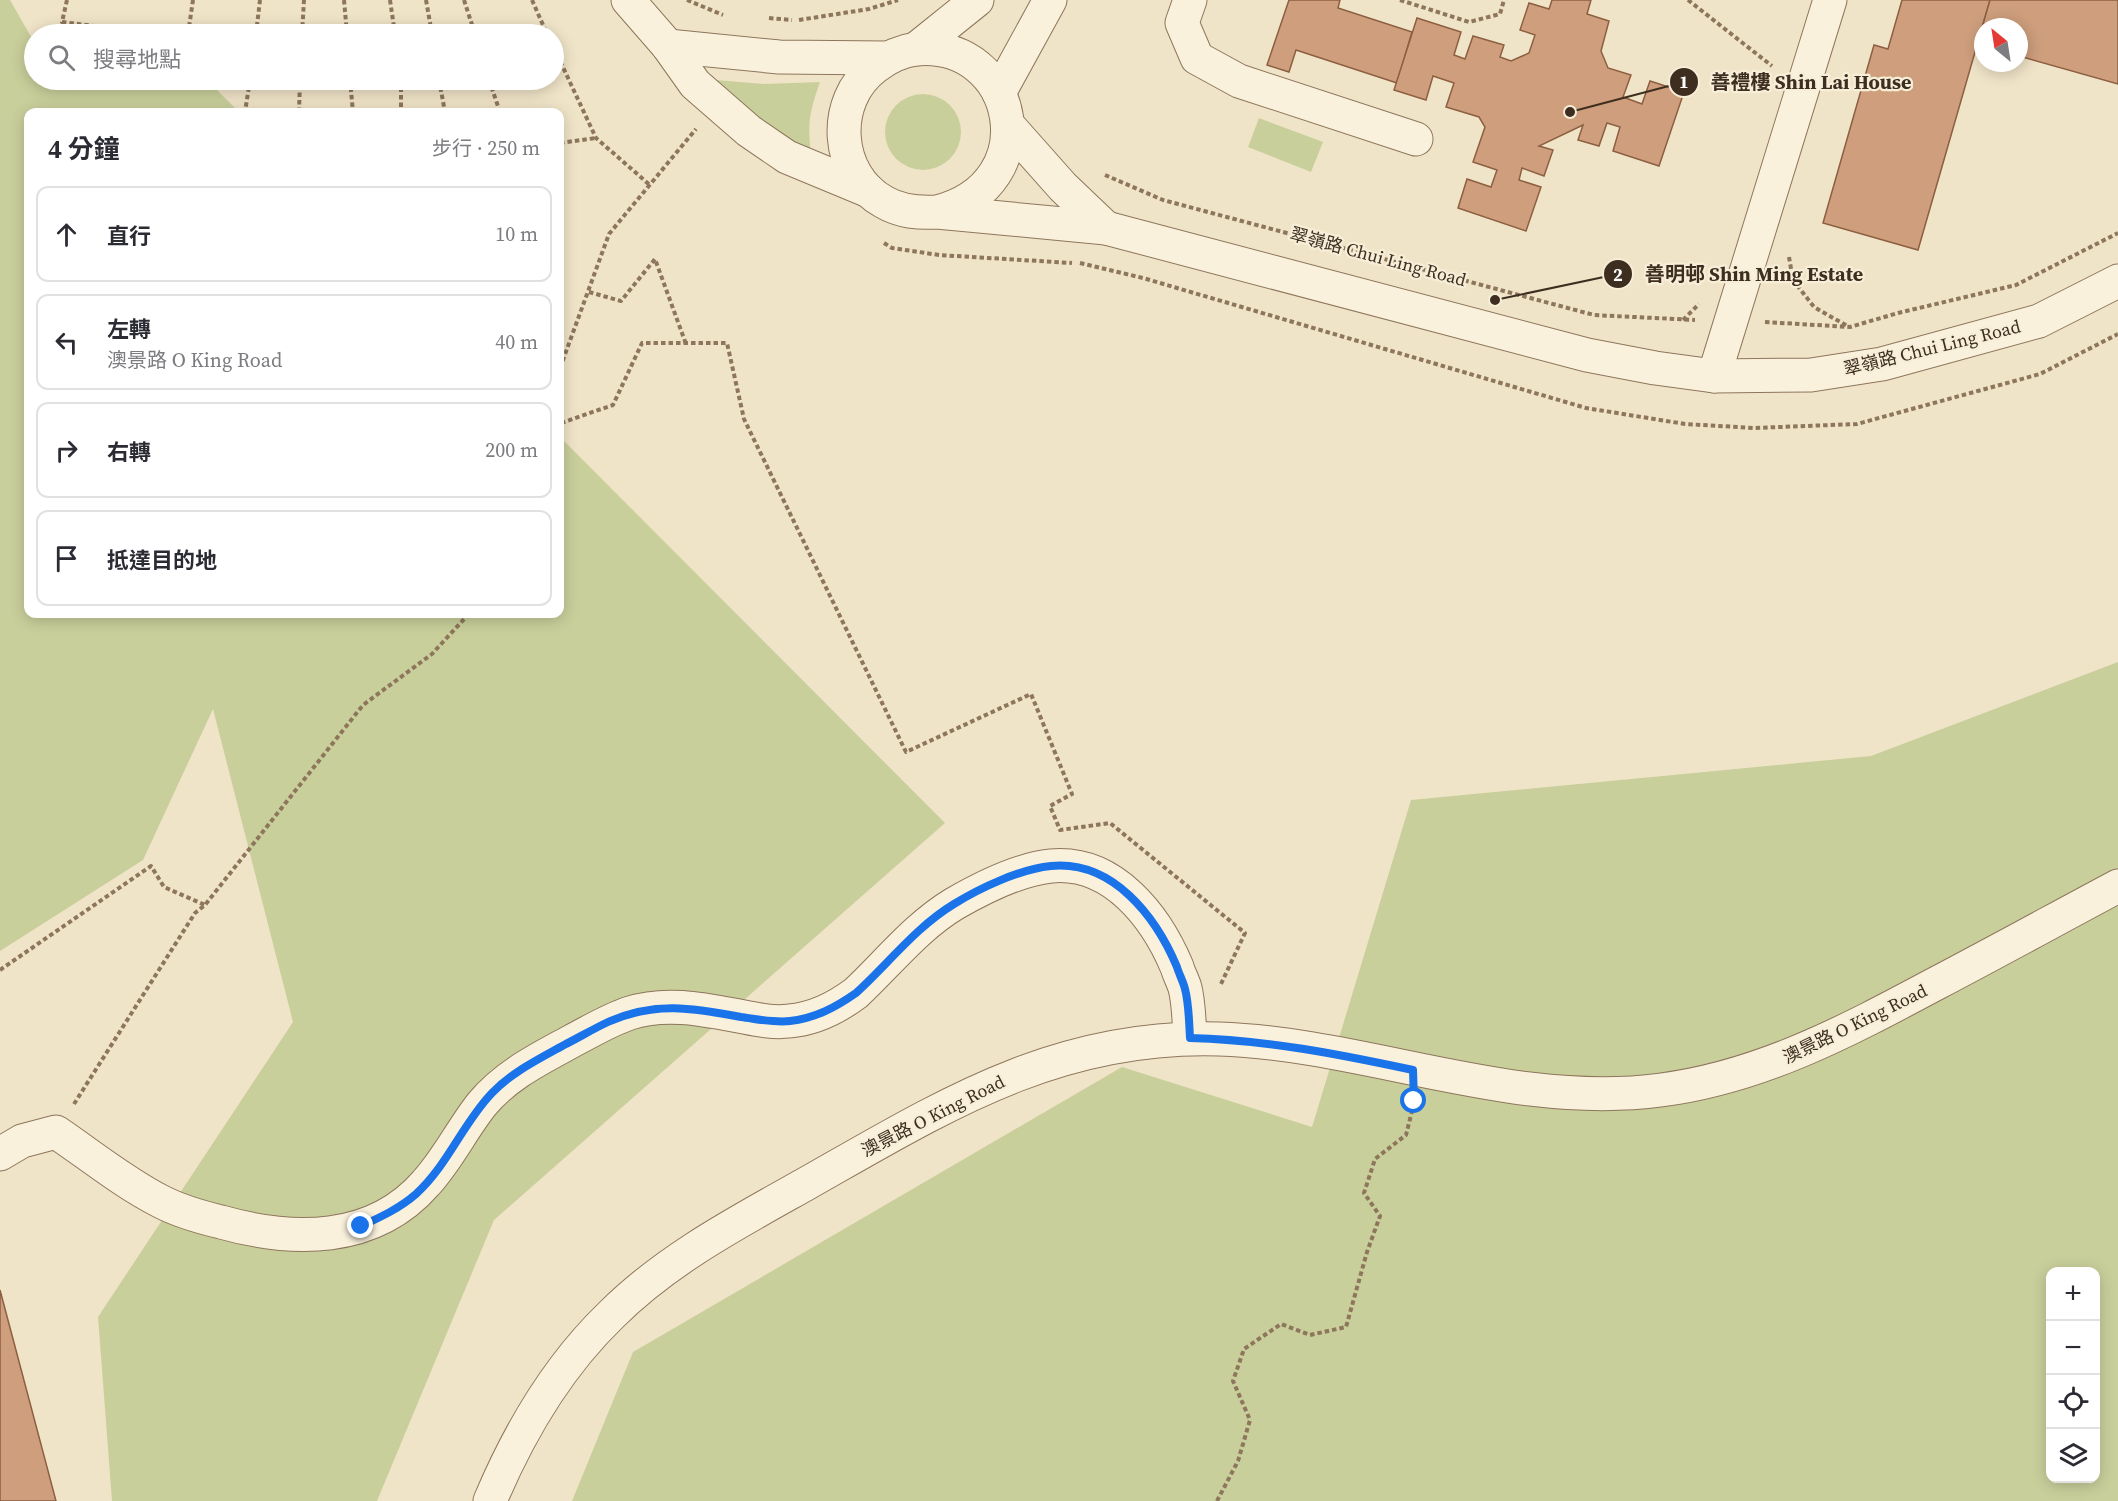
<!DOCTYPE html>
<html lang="zh-TW">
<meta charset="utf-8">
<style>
:root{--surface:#fff;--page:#f2f2f3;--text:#2b2b33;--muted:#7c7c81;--line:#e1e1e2}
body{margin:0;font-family:"Source Serif 4","Noto Sans TC",serif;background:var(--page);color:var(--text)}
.controls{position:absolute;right:18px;bottom:18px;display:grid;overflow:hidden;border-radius:12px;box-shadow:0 3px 15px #0003}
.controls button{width:54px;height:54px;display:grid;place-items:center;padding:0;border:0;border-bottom:2px solid var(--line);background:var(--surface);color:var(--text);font:30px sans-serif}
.compass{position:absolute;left:1974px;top:18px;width:54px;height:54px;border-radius:50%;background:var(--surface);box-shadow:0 3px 15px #0003;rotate:330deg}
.stop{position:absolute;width:18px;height:18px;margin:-14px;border:4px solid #1a73e8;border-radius:50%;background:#fff}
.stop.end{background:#1a73e8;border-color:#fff;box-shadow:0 2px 6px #0008}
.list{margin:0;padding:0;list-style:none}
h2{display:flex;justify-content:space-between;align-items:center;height:78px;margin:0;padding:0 24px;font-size:26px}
h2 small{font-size:20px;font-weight:400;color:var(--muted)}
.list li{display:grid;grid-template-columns:39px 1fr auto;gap:18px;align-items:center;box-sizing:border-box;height:96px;margin:0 12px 12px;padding:0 12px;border:2px solid var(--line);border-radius:12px}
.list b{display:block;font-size:22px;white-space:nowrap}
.list p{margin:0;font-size:20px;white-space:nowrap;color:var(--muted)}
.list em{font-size:20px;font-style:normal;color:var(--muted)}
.icon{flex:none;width:33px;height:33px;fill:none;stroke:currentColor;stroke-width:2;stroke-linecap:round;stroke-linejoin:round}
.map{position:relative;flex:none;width:2118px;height:1501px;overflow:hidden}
.search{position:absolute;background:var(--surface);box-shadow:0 3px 15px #0003;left:24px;top:24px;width:540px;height:66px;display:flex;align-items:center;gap:15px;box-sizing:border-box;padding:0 21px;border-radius:33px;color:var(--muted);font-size:22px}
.panel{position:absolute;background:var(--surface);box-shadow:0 3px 15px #0003;left:24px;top:108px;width:540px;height:510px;border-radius:12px}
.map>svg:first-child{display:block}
.green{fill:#c9cf9b;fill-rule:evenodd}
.building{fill:#cf9f7d;stroke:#8d5f41;stroke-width:1.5}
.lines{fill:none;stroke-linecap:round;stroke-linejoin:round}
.minor-casing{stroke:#8d765c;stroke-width:35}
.path{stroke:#8d765c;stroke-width:4;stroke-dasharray:4.5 3;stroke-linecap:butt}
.minor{stroke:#faf1dc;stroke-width:33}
.route{stroke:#1a73e8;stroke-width:8}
.labels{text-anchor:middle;stroke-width:4.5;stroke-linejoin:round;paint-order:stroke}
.street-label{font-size:18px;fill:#3d2e20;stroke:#f7eed8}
.leader{fill:none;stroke:#3d2e20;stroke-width:2}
.callout-dot{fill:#3d2e20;stroke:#f7eed8;stroke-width:2}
.mark-label{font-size:18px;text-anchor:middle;font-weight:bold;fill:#fff}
.callout-label{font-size:20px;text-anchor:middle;font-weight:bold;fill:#3d2e20;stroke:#f7eed8;stroke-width:4.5;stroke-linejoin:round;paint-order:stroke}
</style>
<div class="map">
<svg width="2118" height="1501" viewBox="0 0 2118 1501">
<rect width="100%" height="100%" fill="#f0e4c8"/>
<!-- green -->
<g class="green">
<polygon points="0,0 10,0 34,42 34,80 173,80 216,89 239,112 28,112 28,614 560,614 560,437 945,823 494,1220 377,1501 112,1501 98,1317 293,1022 213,709 143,860 0,951"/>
<path d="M 715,80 L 764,84 L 820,82 C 810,111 807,122 811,153 L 753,116 Z"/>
<circle cx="923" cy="132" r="38"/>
<polygon points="1259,118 1323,142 1311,172 1248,147"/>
<path d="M 2118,662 L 2118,1501 L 572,1501 L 633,1352 L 1122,1067 L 1312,1127 L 1411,800 L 1871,756 ZM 2050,1272 L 2096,1272 L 2096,1478 L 2050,1478 Z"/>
</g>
<!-- building -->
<g class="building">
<polygon points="1289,0 1340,0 1338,8 1412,32 1397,83 1296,50 1289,72 1267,65"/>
<polygon points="1552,0 1591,0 1587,14 1609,21 1601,51 1608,68 1631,75 1623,97 1642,104 1650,81 1684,92 1659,166 1613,151 1620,127 1607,123 1599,146 1578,140 1583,125 1539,146 1553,150 1544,176 1522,168 1519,180 1541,187 1526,231 1458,208 1467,179 1491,187 1497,170 1473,162 1485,127 1479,117 1446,107 1454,83 1433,76 1426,100 1394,90 1417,18 1461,32 1454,55 1465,59 1473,36 1504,45 1500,57 1511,61 1529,53 1535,35 1520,30 1529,3 1549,9"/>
<polygon points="1902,0 1990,0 1918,250 1823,223 1874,45 1888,49"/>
<polygon points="1990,0 2118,0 2118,84 2019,56 2019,27 1983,27 1983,46 1977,45"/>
<polygon points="0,1290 56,1501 0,1501"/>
</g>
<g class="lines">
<!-- minor casing -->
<g class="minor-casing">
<g id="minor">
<polyline points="628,0 668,46 695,84 749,131 787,157 869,191"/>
<polyline points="1190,0 1182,23 1197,58 1239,81 1416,139"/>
<polyline points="668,46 779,57 886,58"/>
<polyline points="916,49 977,0"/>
<polyline points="999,93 1050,0"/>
<polyline points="1008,125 1063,187 1106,228"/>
<path d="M 937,212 C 1048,184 1018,40 916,49 C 900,51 887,58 875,67 C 830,101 835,175 884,202 C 901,212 919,213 937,212 L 1106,228 L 1587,355 L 1655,368 L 1714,376 L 1811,375 L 1882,364 L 2039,321 L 2118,281"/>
<polyline points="1714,376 1830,0"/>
<path d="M 0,1154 L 22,1141 L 56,1132 C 90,1155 123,1182 160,1201 C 179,1211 200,1217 221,1222 C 292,1242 373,1244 426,1183 C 448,1159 462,1129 482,1104 C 506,1075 539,1059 572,1041 C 591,1031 609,1020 630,1013 C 667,1001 706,1010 744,1017 C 759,1020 774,1023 789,1021 C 815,1019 836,1008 856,993 C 888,963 916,927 954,904 C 980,889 1020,869 1051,866 C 1113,860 1156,917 1177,967 C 1179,974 1183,981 1185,988 C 1189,1004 1189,1022 1190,1038"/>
<path d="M 490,1501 C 519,1432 557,1367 611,1315 C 666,1260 736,1223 804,1185 C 940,1108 1055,1034 1219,1039 C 1368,1044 1511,1110 1661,1090 C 1762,1077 1849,1030 1937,983 C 1998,951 2058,918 2118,886"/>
</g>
</g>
<!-- path -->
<g class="path">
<polyline points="67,0 62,22 126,30 125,34"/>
<polyline points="344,0 347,34"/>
<polyline points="390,0 395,34"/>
<polyline points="426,0 432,34"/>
<polyline points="464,0 475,34"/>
<polyline points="532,0 547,34"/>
<polyline points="687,0 723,15"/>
<polyline points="1400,0 1469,22 1500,14 1504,0"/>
<polyline points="1688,0 1772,66"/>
<polyline points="769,18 792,20"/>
<polyline points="799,20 869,9 898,0"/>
<polyline points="188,34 193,0"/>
<polyline points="256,34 260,0"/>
<polyline points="302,34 304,0"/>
<polyline points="554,48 596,138 651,186"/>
<polyline points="250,80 245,112 251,112"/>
<polyline points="350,80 353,112"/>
<polyline points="401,80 401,112"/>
<polyline points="439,80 445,112"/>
<polyline points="489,80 500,112"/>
<polyline points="299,112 300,80"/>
<polyline points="560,143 596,138"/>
<polyline points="1105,175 1163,200 1594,315 1695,320"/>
<polyline points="884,243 892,248 939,255 1072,263"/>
<polyline points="1789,257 1793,280 1814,307 1849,327"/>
<polyline points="1080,263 1143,278 1586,408 1685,424 1754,428 1857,424 2040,374 2118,334"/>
<polyline points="589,292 621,301 655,259 686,344"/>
<polyline points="1683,320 1699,304"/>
<polyline points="1765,322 1850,327 1898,313 2016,285 2118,233"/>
<polyline points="560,368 609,234 696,129"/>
<polyline points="561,423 613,405 642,343 727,343 744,419 906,752 1031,694 1072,794 1050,806 1060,830 1110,823 1245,933 1220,986"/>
<polyline points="0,970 151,866 164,887 205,905"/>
<polyline points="74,1104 195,913 205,905 363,705 432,654 465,618 466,614"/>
<polyline points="1217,1501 1238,1461 1250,1420 1233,1381 1244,1349 1281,1324 1310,1335 1346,1327 1367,1252 1380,1216 1364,1193 1375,1159 1406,1135 1414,1103"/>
</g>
<!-- minor -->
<use href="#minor" class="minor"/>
</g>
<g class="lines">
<!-- route -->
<path class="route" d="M 361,1226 C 381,1217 400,1208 416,1194 C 448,1165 463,1123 492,1093 C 512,1072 539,1059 564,1045 C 578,1038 593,1029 608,1022 C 655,1001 693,1008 741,1017 C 757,1019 774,1023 790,1021 C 816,1018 836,1007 856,993 C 889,963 916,927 954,904 C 980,888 1020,869 1051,866 C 1113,860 1156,917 1177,967 C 1179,974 1183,981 1185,989 C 1189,1004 1189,1022 1190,1038 C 1267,1040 1338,1054 1413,1070 L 1414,1101"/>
</g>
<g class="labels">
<!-- street labels -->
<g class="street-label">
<text transform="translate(1378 257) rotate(15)" y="6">翠嶺路 Chui Ling Road</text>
<text transform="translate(1932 348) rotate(-14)" y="6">翠嶺路 Chui Ling Road</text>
<text transform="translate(1855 1024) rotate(-26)" y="6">澳景路 O King Road</text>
<text transform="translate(933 1116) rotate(-27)" y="6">澳景路 O King Road</text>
</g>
</g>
<!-- callouts -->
<path class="leader" d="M1570 112L1684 82M1495 300L1618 274"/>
<g class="callout-dot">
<circle cx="1570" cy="112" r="6"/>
<circle cx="1495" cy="300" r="6"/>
<circle cx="1684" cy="82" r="15"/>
<circle cx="1618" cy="274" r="15"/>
</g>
<g class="mark-label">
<text x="1684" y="88">1</text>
<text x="1618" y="281">2</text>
</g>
<g class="callout-label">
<text x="1811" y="89">善禮樓 Shin Lai House</text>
<text x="1754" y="281">善明邨 Shin Ming Estate</text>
</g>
</svg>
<div class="controls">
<button>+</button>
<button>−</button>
<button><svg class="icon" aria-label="locate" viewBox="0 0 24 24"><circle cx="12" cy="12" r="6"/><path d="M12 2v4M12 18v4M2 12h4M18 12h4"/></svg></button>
<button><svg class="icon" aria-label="layers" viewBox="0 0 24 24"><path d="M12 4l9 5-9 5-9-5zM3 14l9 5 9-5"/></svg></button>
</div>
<svg class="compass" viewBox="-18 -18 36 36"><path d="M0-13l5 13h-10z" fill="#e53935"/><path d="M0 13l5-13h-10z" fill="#7c7c81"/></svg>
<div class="stop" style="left:1414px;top:1101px"></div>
<div class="stop end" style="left:361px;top:1226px"></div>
<div class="search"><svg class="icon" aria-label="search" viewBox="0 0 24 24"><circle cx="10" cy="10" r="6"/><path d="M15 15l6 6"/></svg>搜尋地點</div>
<section class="panel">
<h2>4 分鐘<small>步行 · 250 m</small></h2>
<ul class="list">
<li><svg class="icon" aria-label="ahead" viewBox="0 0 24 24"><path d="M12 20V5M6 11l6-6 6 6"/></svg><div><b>直行</b></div><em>10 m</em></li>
<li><svg class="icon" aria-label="left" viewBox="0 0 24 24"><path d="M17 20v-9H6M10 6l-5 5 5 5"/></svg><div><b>左轉</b><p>澳景路 O King Road</p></div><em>40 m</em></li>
<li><svg class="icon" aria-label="right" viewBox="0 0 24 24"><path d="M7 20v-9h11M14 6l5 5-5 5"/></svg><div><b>右轉</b></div><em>200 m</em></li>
<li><svg class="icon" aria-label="arrive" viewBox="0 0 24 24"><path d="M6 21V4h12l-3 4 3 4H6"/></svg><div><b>抵達目的地</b></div></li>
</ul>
</section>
</div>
